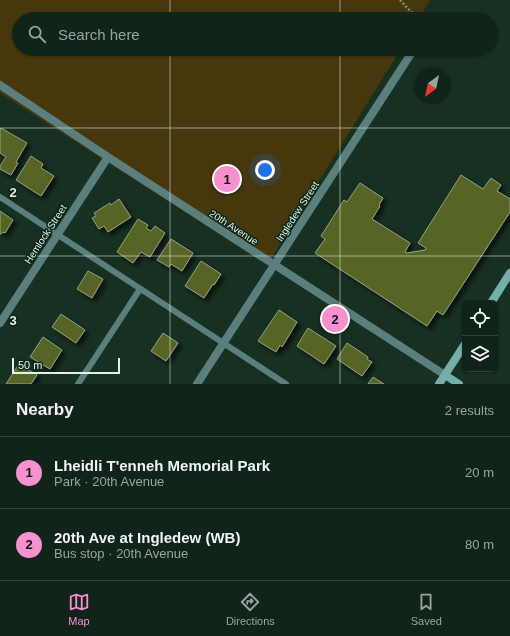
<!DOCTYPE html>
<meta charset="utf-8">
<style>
:root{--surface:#102419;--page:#1e3026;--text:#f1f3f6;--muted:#9ca4a2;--line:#304138;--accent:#f790ce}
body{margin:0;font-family:Arial,sans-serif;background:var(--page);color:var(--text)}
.controls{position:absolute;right:12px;bottom:12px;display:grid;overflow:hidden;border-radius:6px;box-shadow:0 1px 3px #0004}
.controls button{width:36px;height:36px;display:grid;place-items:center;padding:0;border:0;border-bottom:1px solid var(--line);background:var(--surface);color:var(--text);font:20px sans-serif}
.compass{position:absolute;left:414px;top:68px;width:36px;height:36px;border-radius:50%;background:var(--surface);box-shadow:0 1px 3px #0004;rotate:213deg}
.scale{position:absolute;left:12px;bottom:10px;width:108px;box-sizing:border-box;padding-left:4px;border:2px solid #e3f2e8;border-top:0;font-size:11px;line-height:14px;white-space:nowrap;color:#e3f2e8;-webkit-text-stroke:3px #0c2617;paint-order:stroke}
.you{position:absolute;left:265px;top:170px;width:14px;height:14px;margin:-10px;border:3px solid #fff;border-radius:50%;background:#1a73e8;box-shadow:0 0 0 6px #1a73e833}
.badge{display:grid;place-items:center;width:26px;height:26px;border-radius:50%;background:var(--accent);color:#111;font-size:13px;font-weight:700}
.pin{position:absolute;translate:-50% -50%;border:2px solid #fff;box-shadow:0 1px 4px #0006}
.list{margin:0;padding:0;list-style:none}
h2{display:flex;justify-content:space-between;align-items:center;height:52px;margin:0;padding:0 16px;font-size:17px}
h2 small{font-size:13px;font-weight:400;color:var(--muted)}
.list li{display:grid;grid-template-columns:26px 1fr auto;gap:12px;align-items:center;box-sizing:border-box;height:72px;padding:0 16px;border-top:1px solid var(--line)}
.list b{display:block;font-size:15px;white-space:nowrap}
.list p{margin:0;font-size:13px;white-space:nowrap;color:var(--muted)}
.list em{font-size:13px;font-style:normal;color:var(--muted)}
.icon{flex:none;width:22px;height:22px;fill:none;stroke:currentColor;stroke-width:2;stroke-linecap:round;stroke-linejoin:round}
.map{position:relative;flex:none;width:510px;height:384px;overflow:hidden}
.search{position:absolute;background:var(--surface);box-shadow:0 1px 3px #0004;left:12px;right:12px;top:12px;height:44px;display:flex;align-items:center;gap:10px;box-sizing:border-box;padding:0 14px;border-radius:22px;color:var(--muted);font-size:15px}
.sheet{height:196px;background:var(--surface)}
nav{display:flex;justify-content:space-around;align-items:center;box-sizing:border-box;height:56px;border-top:1px solid var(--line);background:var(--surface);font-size:11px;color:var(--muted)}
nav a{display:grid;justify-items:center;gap:2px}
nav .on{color:var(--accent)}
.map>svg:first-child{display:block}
.green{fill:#47370d}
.building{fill:#566526;stroke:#97a082;filter:url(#shadow)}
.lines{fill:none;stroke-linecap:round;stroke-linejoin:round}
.path{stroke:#7b9083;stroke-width:2.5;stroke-dasharray:2 2;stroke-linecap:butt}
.lane{stroke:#5b7f7c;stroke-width:6}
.street{stroke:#5b7f7c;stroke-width:8}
.secondary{stroke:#74afab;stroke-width:8}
.grid{fill:none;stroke:#e3f2e8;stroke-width:1;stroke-opacity:0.55}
.labels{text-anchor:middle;stroke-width:3;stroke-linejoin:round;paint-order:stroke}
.street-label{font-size:10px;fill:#e3f2e8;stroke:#0c2617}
.grid-label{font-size:13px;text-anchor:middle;font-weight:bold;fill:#e3f2e8;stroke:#0c2617;stroke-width:3;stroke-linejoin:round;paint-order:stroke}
</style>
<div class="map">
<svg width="510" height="384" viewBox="0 0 510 384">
<defs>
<filter id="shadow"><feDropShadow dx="3.5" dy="3.5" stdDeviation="2" flood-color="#0009"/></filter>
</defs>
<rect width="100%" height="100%" fill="#163021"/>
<!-- green -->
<polygon class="green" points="0,0 430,0 419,19 19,19 19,49 401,49 267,265 0,93"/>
<!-- building -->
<g class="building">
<polygon points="1,128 27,143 16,162 18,163 11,175 0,169 0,166 6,157 0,153 0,130"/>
<polygon points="31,156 43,164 41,168 54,176 41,196 16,180"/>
<polygon points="461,175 483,189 491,178 501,185 497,191 510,199 510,212 443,315 437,311 427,326 315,253 325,239 321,236 344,200 347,202 360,183 383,198 379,205 380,206 372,219 410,243 405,252 407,253 425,250 426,248 418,243"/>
<polygon points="119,199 131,217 108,232 104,226 99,229 92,218 96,216 94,213 110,203 111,205"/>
<polygon points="0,211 13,220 5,233 3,232 1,234 0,234"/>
<polygon points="138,219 148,225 146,228 151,231 155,226 165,233 150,257 141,252 133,263 117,252"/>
<polygon points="171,239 193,253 182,271 171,264 169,267 157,260"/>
<polygon points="201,261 221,274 214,285 213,284 204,298 185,286"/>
<polygon points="88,271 103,279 92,298 77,289"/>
<polygon points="279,310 297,322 282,347 280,345 276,352 258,341"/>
<polygon points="61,314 85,330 76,343 52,327"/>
<polygon points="308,328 336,346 324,364 297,346"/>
<polygon points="163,333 178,343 166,361 151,351"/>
<polygon points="43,337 62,350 50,369 30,357"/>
<polygon points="347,343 368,357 367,359 372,362 362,376 337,359"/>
<polygon points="19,364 37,375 31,384 6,384"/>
<polygon points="373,377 384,384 368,384"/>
</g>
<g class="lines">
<!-- path -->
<polyline class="path" points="400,0 413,14 417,19"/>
<!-- lane -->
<g class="lane">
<polyline points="0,197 286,384"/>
<polyline points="78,384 140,289"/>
</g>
<!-- street -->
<g class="street">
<polyline points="0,85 108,157 445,375"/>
<polyline points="0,323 108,157"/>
<polyline points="197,384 414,49"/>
</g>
<!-- secondary -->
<g class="secondary">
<polyline points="491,303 510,273"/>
<polyline points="445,375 459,384"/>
<polyline points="439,384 465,344"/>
</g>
</g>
<!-- grid -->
<path class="grid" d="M 170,0 L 170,19M 340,0 L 340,19M 170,49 L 170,384M 340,49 L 340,384M 0,128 L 510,128M 0,256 L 510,256"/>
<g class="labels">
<!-- street labels -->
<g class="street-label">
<text transform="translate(297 211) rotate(-57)" y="4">Ingledew Street</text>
<text transform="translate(234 227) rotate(33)" y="4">20th Avenue</text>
<text transform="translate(45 234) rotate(-57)" y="4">Hemlock Street</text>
</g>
</g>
<g class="grid-label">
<text x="13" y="197">2</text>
<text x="13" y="325">3</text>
</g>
</svg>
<div class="controls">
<button><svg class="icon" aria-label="locate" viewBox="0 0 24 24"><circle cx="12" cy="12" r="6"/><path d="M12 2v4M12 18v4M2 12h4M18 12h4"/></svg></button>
<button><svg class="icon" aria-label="layers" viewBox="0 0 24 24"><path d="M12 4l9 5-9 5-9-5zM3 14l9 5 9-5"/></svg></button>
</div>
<svg class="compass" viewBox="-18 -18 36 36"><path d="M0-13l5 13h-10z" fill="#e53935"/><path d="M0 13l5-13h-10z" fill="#9ca4a2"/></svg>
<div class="scale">50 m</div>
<div class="you"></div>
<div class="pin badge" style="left:227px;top:179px">1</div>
<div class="pin badge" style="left:335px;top:319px">2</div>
<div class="search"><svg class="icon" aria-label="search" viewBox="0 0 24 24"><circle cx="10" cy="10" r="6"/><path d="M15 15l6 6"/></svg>Search here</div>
</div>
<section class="sheet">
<h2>Nearby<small>2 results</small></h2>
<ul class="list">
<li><span class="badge">1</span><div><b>Lheidli T'enneh Memorial Park</b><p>Park · 20th Avenue</p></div><em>20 m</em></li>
<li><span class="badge">2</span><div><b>20th Ave at Ingledew (WB)</b><p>Bus stop · 20th Avenue</p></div><em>80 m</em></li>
</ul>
</section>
<nav>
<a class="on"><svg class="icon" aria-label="map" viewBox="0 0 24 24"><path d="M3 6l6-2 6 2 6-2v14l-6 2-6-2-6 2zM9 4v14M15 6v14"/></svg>Map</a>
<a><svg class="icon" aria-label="directions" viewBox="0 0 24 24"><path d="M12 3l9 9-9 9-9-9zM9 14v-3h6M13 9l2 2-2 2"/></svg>Directions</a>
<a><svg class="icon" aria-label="saved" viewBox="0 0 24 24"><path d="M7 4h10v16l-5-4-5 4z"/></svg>Saved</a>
</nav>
